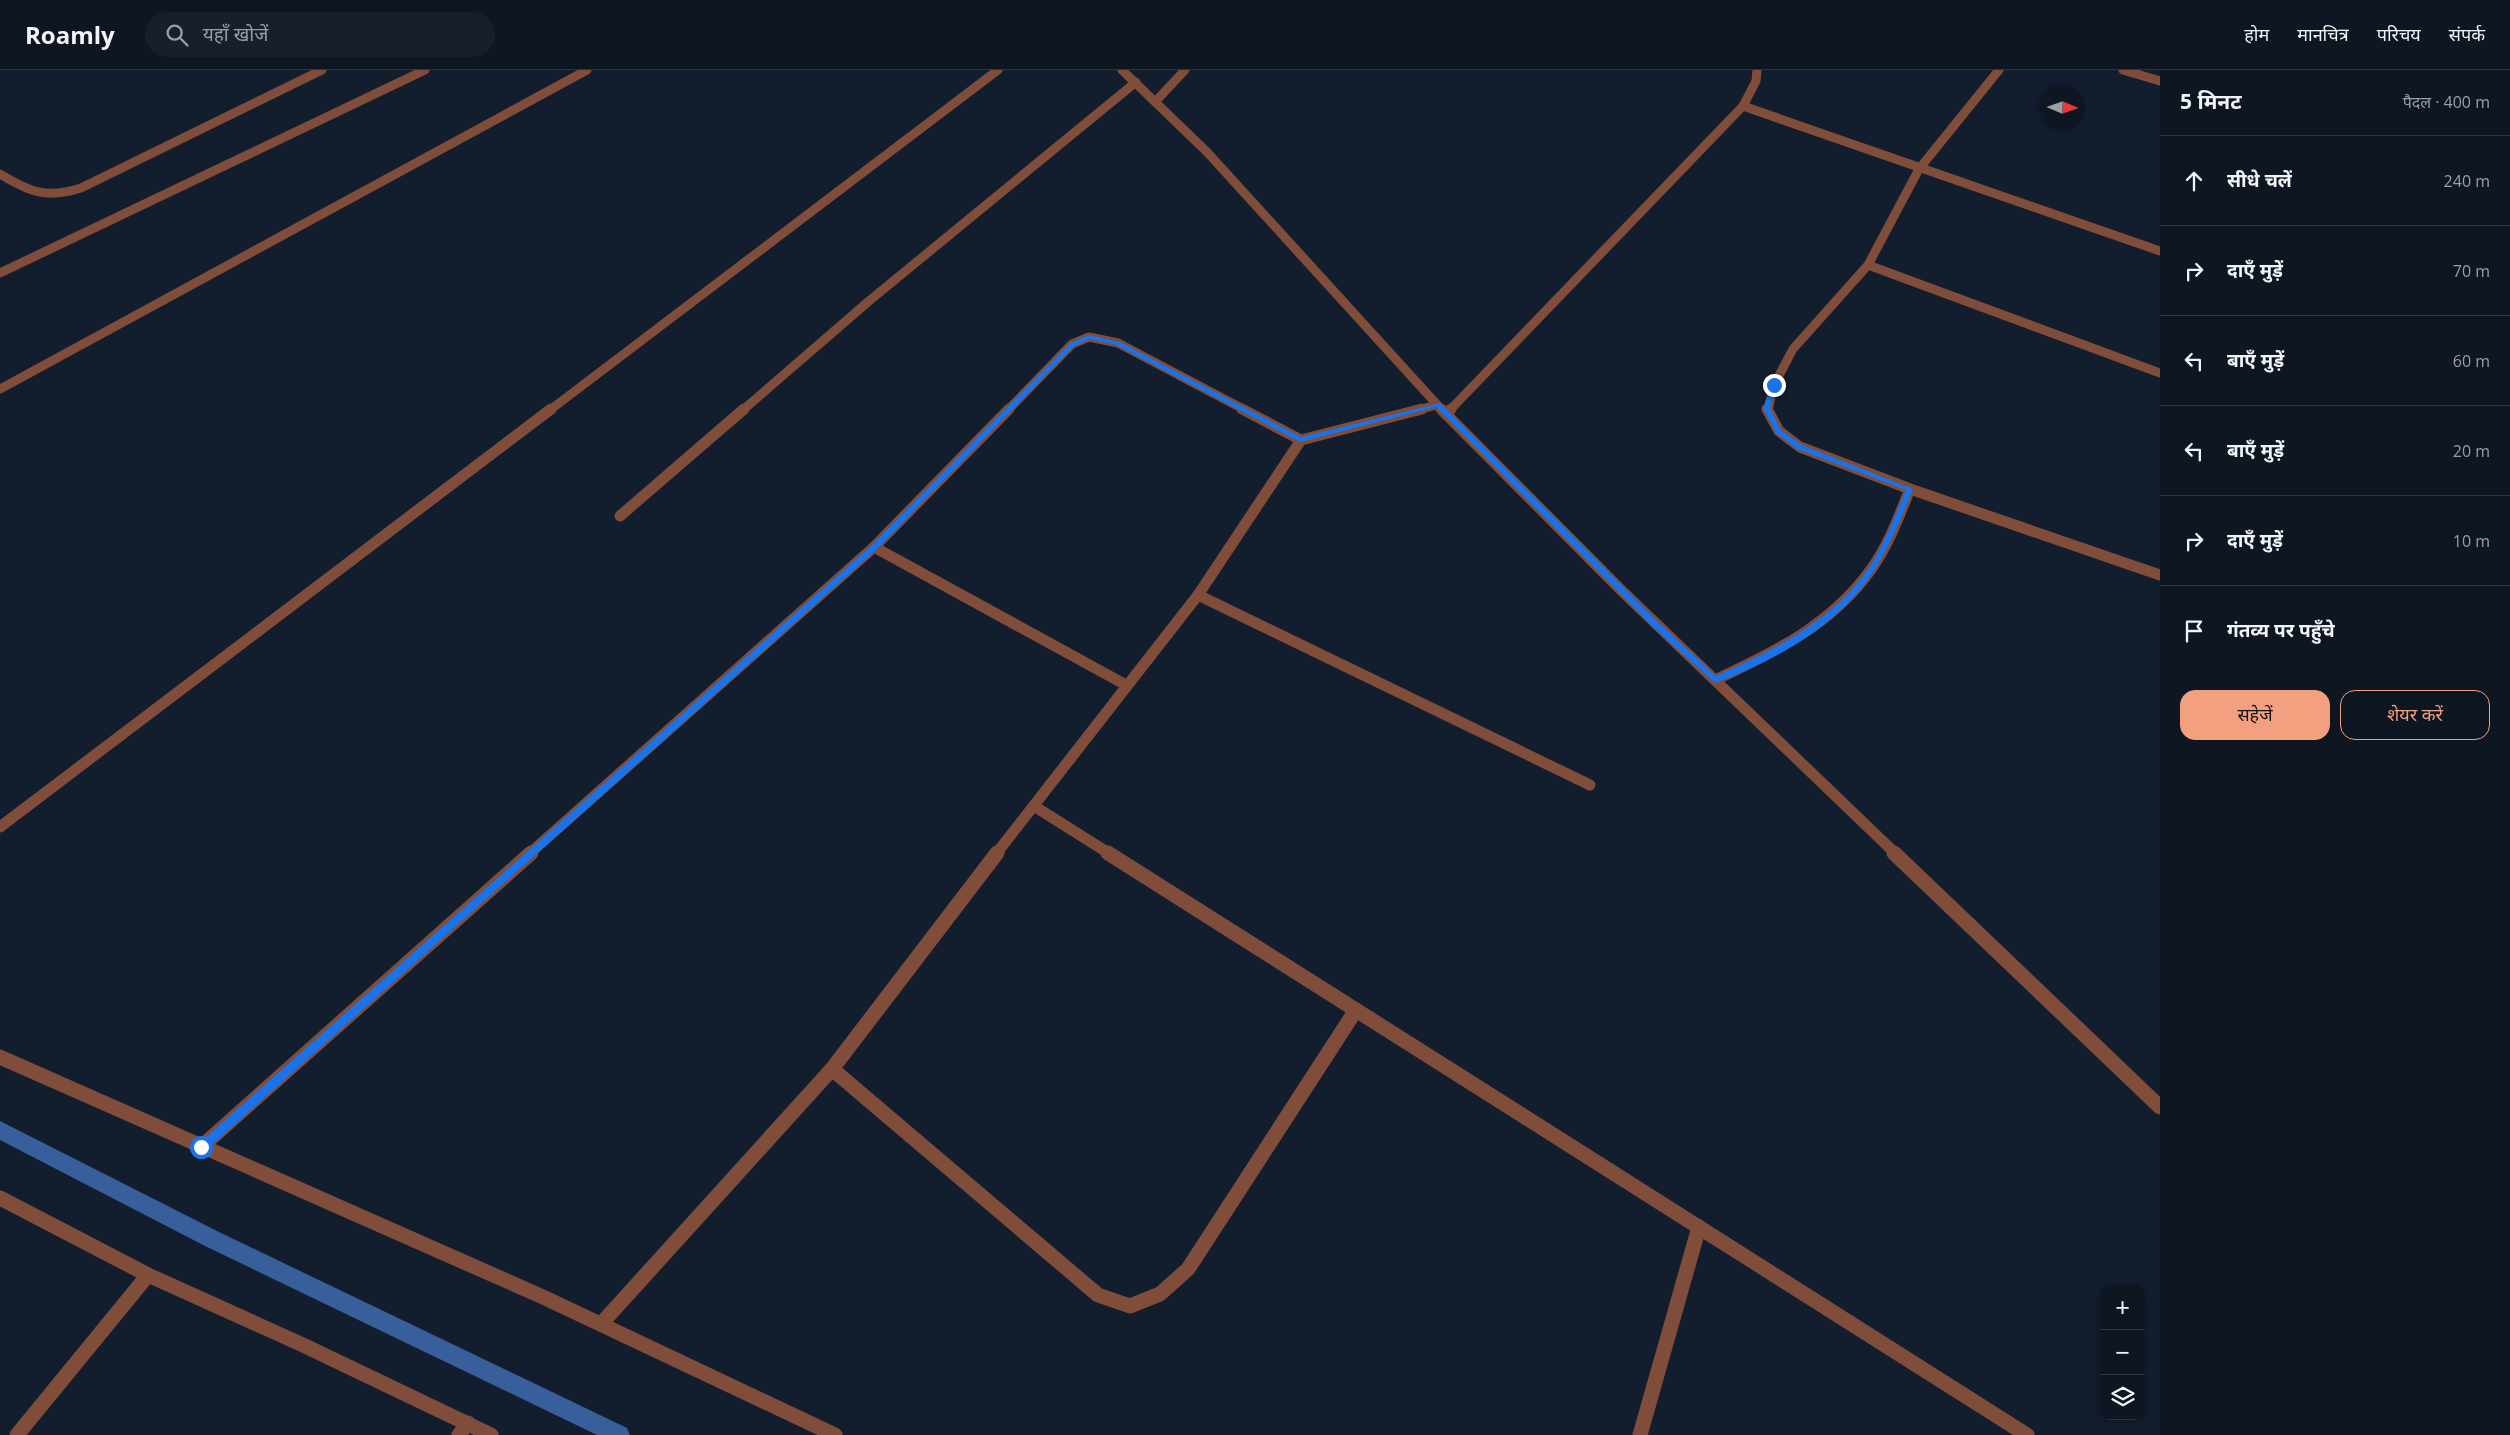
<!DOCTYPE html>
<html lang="hi">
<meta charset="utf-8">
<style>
:root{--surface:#0e1622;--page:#171f2a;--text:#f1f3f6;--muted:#9b9fa5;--line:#2e3540;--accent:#f2a080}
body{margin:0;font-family:"Open Sans","Noto Sans Devanagari",sans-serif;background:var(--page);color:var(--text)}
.controls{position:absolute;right:15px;bottom:15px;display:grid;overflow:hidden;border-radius:10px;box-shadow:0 2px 8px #0003}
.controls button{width:45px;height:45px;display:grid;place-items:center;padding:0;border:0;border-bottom:1px solid var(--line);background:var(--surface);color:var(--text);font:25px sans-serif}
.compass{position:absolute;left:2040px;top:15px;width:45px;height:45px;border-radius:50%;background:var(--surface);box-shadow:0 2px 8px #0003;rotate:92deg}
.stop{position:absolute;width:15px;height:15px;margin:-11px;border:4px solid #1a73e8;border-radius:50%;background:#fff}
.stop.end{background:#1a73e8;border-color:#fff;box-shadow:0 1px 5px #0008}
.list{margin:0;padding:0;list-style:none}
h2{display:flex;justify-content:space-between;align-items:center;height:65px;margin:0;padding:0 20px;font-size:21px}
h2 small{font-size:16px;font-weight:400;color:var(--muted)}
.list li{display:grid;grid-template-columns:32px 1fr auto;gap:15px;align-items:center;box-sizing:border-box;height:90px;padding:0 20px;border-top:1px solid var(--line)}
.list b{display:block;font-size:19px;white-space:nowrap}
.list em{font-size:16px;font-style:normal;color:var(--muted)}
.actions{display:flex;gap:10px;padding:15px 20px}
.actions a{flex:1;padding:11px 0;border:1px solid var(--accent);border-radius:15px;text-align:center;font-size:18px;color:var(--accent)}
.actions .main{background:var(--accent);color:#111}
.icon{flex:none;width:28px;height:28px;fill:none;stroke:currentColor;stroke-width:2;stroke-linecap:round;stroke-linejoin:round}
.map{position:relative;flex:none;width:2160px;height:1365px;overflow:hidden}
header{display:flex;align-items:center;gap:30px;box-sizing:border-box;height:70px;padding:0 25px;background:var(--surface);border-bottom:1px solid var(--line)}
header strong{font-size:24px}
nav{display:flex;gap:28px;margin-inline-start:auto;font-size:18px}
.search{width:350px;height:45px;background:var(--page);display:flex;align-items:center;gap:12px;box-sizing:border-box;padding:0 18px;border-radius:28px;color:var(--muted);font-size:19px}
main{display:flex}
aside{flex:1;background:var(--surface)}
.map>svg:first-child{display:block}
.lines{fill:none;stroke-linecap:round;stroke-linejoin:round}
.stream{fill:#385f9c;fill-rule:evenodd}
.minor-far2{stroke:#804d3a;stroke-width:9}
.minor-far1{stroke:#804d3a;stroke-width:11}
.minor{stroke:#804d3a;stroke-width:15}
.tertiary-far2{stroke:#804d3a;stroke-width:9}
.tertiary-far1{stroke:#804d3a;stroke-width:11}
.tertiary{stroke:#804d3a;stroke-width:15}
.route{fill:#1a73e8}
</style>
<header>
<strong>Roamly</strong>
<div class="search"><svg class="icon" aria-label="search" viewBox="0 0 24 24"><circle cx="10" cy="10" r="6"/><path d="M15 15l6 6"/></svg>यहाँ खोजें</div>
<nav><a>होम</a><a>मानचित्र</a><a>परिचय</a><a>संपर्क</a></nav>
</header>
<main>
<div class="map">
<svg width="2160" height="1365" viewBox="0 0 2160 1365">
<rect width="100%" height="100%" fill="#121d2e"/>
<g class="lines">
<!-- stream -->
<polygon class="stream" points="0,1051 221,1163 627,1358 630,1365 597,1365 207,1177 0,1070"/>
<!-- minor-far2 -->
<g class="minor-far2">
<polyline points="2123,0 2160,11"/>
<polyline points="1156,31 1185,0"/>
<polyline points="1743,36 2160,181"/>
<path d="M 0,104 C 30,122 46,129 81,118 L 322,0"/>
<polyline points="1868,195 2160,303"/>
<polyline points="0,203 425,0"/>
<polyline points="0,319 587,0"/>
<polyline points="550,340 998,0"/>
<polyline points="743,340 869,231 1136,12"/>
<polyline points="1008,340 1072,274 1089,267 1118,273 1245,340"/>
<polyline points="1417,340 1437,335"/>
<polyline points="1450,340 1743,36 1756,11 1757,0"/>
<polyline points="1768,340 1774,315 1793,279 1868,195 1919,99 1999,0"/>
</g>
<!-- minor-far1 -->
<g class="minor-far1">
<polyline points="1767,339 1779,361 1800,377 1910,419 2160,505"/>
<polyline points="1446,344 1451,339"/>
<polyline points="1301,370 1422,339"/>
<polyline points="620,446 744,339"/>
<polyline points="874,477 1126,615"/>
<polyline points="1198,525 1590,715"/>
<path d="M 1715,610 C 1775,582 1833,554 1872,498 C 1889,474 1899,446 1910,419"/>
<polyline points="1034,736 1110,784"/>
<polyline points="0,757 551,339"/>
<polyline points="529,784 874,477 1009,339"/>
<polyline points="996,784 1198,525 1301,370 1242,339"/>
</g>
<!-- minor -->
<g class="minor">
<polyline points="1108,783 2027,1365"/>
<polyline points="0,987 543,1227 835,1365"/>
<polyline points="832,999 1098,1225 1130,1236 1160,1224 1188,1199 1356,940"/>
<polyline points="201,1077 531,783"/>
<polyline points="0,1128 148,1205 303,1275 491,1365"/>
<polyline points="601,1254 832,999 997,783"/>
<polyline points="17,1365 148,1205"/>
<polyline points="459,1365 468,1353"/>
<polyline points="1640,1365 1699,1157"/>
</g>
<!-- tertiary-far2 -->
<polyline class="tertiary-far2" points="1122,0 1207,82 1442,340"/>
<!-- tertiary-far1 -->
<polyline class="tertiary-far1" points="1441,339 1621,520 1896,784"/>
<!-- tertiary -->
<polyline class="tertiary" points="1894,783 2160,1037"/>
</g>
<!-- route -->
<path class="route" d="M 1089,265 L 1120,272 L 1301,367 L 1440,333 L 1659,553 L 1716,606 C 1775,579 1833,551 1870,496 C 1885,473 1895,445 1906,420 L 1797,379 L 1776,363 L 1763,338 L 1772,313 L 1777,315 L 1770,338 L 1781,360 L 1802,375 L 1913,419 C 1902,446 1891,474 1875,499 C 1841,554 1775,591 1715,613 L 1653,557 L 1436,337 L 1300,372 L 1116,275 L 1090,269 L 1074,276 L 877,479 L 205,1081 L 198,1081 L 198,1074 L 872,475 L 1070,273 Z"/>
</svg>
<div class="controls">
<button>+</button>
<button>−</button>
<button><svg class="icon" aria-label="layers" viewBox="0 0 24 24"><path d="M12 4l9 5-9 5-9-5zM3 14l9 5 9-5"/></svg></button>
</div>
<svg class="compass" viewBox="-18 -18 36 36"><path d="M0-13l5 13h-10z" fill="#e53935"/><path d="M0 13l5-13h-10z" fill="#9b9fa5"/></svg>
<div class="stop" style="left:201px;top:1077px"></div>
<div class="stop end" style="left:1774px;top:315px"></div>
</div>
<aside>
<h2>5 मिनट<small>पैदल · 400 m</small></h2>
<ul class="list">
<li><svg class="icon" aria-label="ahead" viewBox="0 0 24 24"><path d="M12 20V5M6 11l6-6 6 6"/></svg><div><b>सीधे चलें</b></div><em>240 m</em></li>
<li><svg class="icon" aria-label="right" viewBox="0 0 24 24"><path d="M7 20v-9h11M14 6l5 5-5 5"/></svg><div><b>दाएँ मुड़ें</b></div><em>70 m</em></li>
<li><svg class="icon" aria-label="left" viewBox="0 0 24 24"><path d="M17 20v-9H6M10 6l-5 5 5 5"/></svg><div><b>बाएँ मुड़ें</b></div><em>60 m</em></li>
<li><svg class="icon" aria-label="left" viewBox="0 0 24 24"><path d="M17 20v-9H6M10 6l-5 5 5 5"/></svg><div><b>बाएँ मुड़ें</b></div><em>20 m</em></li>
<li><svg class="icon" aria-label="right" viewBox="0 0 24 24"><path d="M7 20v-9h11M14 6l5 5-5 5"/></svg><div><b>दाएँ मुड़ें</b></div><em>10 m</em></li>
<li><svg class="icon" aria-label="arrive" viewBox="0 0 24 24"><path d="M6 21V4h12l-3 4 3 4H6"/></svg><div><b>गंतव्य पर पहुँचे</b></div></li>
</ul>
<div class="actions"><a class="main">सहेजें</a><a>शेयर करें</a></div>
</aside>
</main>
